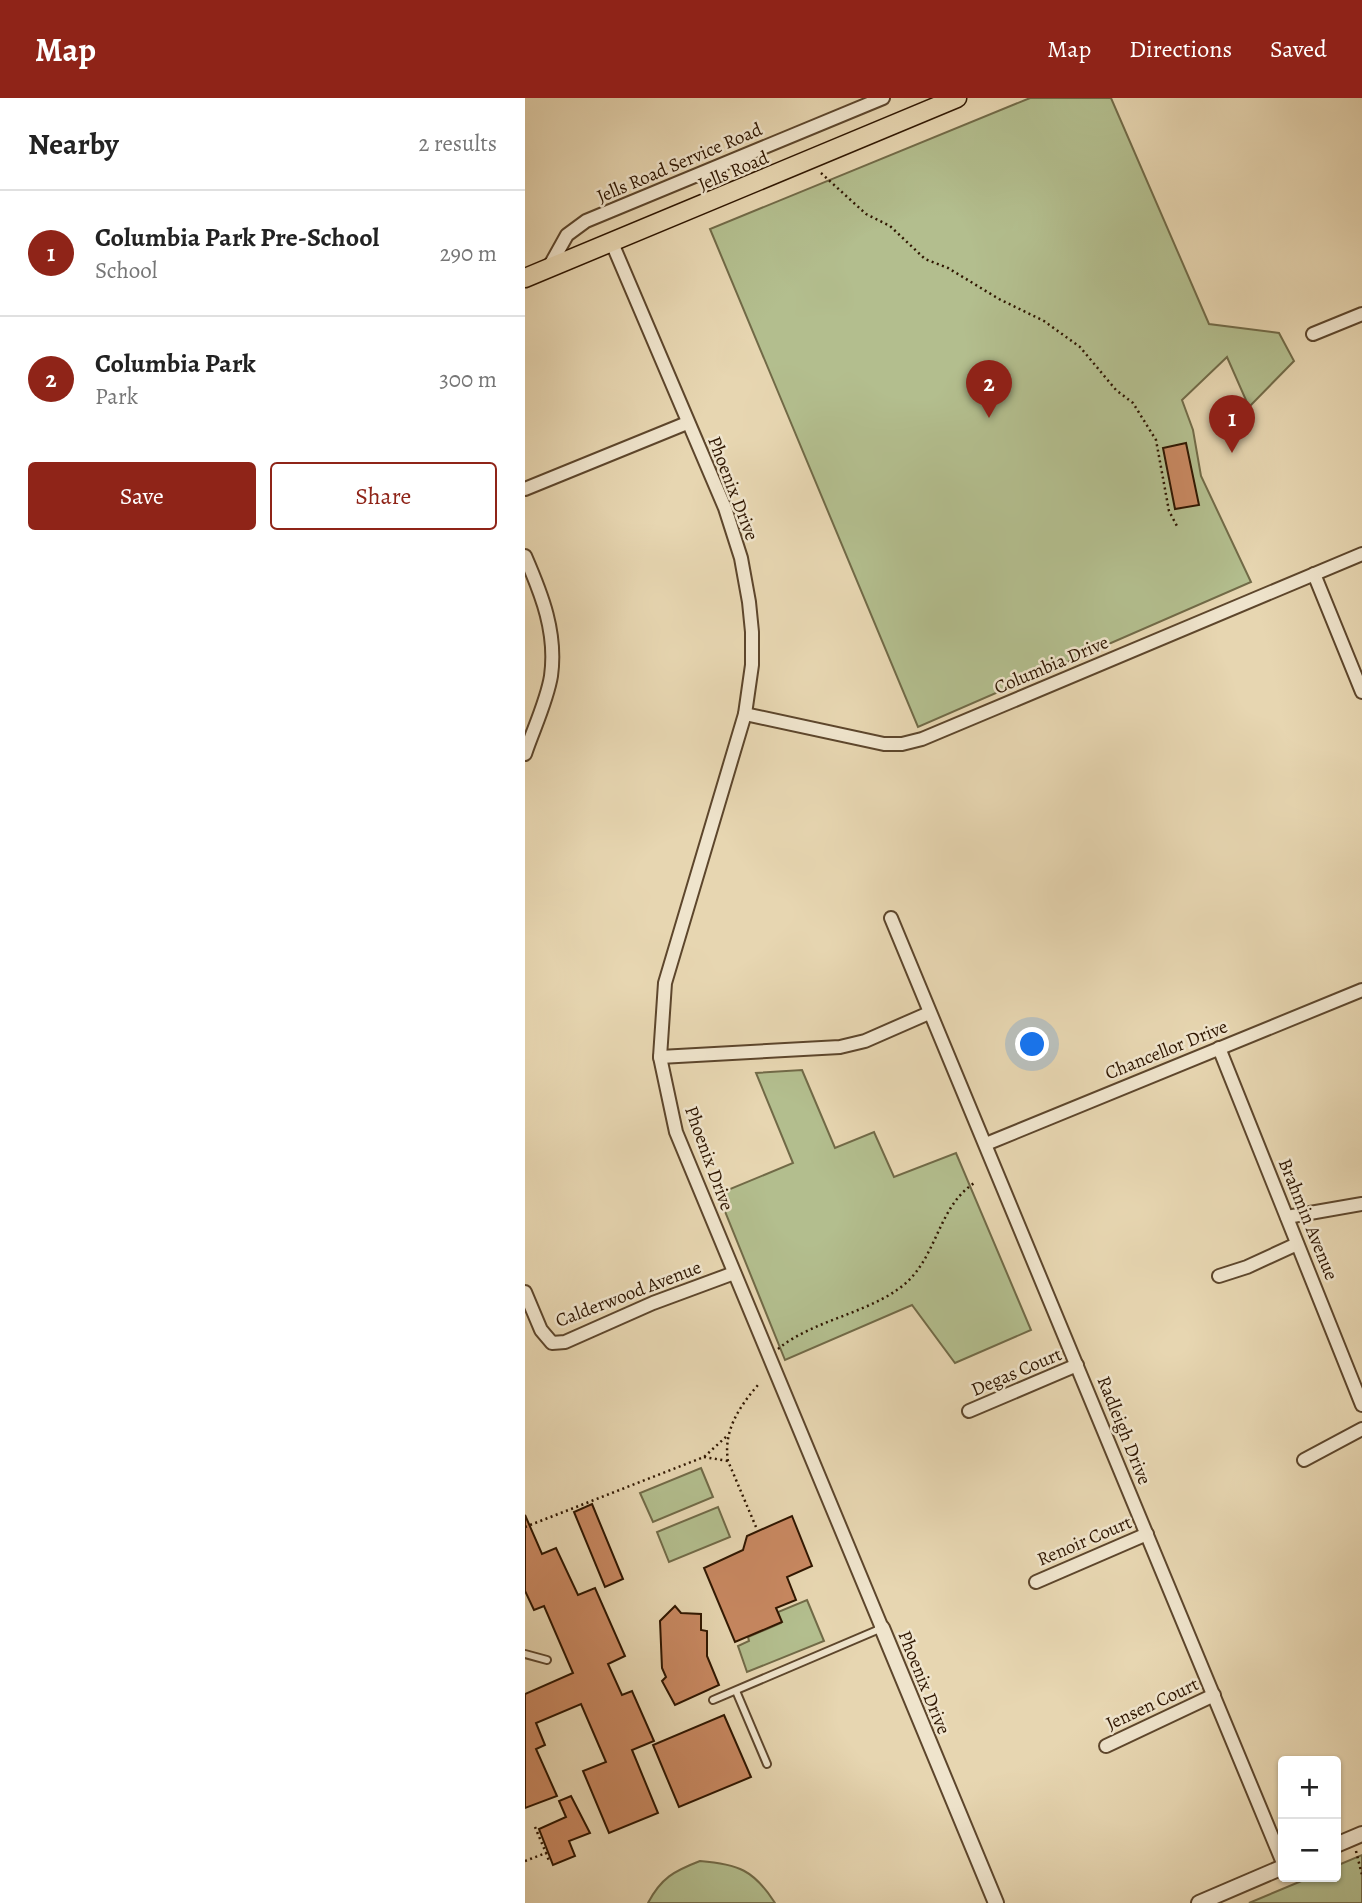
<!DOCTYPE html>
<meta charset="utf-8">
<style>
:root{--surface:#fff;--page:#f6f6f6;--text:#222;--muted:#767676;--line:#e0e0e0;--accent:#8f2418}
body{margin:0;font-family:Alegreya,serif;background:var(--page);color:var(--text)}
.controls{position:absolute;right:21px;bottom:21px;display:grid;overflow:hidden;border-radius:7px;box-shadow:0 2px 5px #0004}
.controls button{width:63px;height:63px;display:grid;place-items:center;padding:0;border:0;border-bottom:2px solid var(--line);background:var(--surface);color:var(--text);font:35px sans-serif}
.you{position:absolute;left:508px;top:947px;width:24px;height:24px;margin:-18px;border:5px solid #fff;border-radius:50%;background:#1a73e8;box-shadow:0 0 0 10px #1a73e833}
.badge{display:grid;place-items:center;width:46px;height:46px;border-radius:50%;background:var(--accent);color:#fff;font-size:23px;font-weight:700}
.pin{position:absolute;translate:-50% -58px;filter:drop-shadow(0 2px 4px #0008)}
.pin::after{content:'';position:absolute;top:37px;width:24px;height:21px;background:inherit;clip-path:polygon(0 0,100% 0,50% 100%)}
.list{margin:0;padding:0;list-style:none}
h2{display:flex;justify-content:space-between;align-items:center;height:91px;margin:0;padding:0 28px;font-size:30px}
h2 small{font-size:23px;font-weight:400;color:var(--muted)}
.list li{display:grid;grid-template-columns:46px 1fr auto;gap:21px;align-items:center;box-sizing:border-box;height:126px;padding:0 28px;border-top:2px solid var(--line)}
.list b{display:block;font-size:26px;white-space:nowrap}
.list p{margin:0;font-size:23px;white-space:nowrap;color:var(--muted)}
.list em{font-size:23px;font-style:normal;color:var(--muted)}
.actions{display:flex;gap:14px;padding:21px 28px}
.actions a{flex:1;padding:16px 0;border:2px solid var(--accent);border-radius:7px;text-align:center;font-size:24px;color:var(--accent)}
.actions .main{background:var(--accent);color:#fff}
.map{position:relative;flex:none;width:837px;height:1805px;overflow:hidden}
header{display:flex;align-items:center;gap:42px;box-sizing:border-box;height:98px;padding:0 35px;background:var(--accent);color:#fff}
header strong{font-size:33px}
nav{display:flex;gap:38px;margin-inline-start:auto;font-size:24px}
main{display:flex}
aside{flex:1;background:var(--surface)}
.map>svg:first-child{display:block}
.green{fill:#b3be8e;stroke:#716a47;stroke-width:2}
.building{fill:#c88861;stroke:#2f1600;stroke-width:2}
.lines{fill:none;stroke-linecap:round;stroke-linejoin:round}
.service-casing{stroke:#5d462c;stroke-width:10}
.minor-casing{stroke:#5d462c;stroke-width:16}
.tertiary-casing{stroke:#5d462c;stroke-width:18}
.primary-casing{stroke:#2f1600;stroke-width:21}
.path{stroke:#2f1600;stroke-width:2.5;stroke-dasharray:2 3.5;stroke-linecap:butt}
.service{stroke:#efe4cc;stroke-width:6}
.minor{stroke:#efe4cc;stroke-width:12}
.tertiary{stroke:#efe4cc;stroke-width:14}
.primary{stroke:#e7d6b1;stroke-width:18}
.labels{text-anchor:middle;stroke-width:5;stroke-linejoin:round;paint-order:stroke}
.street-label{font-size:19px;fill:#2f1600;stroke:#efe4cc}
</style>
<header>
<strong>Map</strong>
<nav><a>Map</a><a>Directions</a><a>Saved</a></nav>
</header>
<main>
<aside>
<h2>Nearby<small>2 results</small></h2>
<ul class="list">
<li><span class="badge">1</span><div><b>Columbia Park Pre-School</b><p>School</p></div><em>290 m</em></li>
<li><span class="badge">2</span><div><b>Columbia Park</b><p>Park</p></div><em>300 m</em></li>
</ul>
<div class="actions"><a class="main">Save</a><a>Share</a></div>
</aside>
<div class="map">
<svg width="837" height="1805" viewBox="0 0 837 1805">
<rect width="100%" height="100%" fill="#e7d6b1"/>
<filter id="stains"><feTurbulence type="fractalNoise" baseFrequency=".00286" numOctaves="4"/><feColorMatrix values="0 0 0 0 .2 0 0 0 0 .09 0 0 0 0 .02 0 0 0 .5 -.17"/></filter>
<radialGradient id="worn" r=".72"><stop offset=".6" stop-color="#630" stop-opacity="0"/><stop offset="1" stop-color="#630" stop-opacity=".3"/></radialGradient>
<!-- green -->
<g class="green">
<polygon points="505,0 586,0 684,226 754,235 769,263 724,309 702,259 657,302 668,332 676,378 726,484 393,629 185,131"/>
<polygon points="277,972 310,1050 349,1034 369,1079 431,1055 506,1232 430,1265 387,1207 260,1262 193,1096 268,1065 231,975"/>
<polygon points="176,1370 188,1399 128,1424 115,1395"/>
<polygon points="193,1409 205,1439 144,1464 132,1434"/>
<polygon points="282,1502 299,1543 222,1574 213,1548 224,1543 223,1539 256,1525 253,1514"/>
<polygon points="837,1757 837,1805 724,1805 786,1779 811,1779 811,1768"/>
<path d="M 175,1763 C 213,1766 229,1772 250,1805 L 123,1805 C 136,1780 149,1773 175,1763 Z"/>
</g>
<!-- building -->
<g class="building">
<polygon points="661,345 674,407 650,411 638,350"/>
<polygon points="67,1406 98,1481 80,1489 49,1414"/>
<polygon points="0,1417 17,1456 31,1450 53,1497 70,1490 100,1558 83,1566 97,1597 107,1593 129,1643 107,1652 133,1715 84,1735 58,1673 81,1664 56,1606 11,1625 20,1647 11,1651 32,1698 0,1710 0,1596 48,1575 19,1508 9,1512 0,1493"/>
<polygon points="267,1418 287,1468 262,1479 271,1502 251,1510 257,1524 210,1544 179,1470 218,1452 222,1438"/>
<polygon points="150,1508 156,1515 176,1516 176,1532 182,1533 182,1558 194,1587 150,1607 137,1583 141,1579 137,1570 135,1523"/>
<polygon points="199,1617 226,1679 154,1709 128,1647"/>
<polygon points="46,1698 65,1735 44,1743 50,1758 28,1767 14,1731 41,1719 34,1703"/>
</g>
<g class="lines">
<!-- service casing -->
<g class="service-casing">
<g id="service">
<polyline points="0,1556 22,1562"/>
<polyline points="211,1593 242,1666"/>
<polyline points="188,1602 357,1530"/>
</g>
</g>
<!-- minor casing -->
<g class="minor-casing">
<g id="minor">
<polyline points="87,145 200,410 216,460 224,504 227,534 227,567 220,616 140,885 135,959 151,1034 357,1530"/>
<polyline points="23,171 42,137 61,123 358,0"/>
<polyline points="788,236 837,216"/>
<polyline points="0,391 162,325"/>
<path d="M 0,458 C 17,497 32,535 26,578 C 22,603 8,632 0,656"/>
<polyline points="789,476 837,594"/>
<polyline points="220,616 359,646 377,646 397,641 837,456"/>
<polyline points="366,820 758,1765"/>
<polyline points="694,950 837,1307"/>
<polyline points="135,959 315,949 340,943 404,915"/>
<polyline points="461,1046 837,892"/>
<polyline points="762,1119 837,1106"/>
<polyline points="694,1178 722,1169 772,1146"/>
<polyline points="0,1194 16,1232 27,1245 40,1244 128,1205 209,1175"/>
<polyline points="444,1313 552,1267"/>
<polyline points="779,1362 837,1331"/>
<polyline points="511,1484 622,1436"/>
<polyline points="581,1648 689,1597"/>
</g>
</g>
<!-- tertiary casing -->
<g class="tertiary-casing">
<g id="tertiary">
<polyline points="357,1530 471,1805"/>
<polyline points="811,1747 837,1736"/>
<polyline points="674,1805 758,1769"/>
</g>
</g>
<!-- primary casing -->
<g class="primary-casing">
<polyline id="primary" points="0,180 432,0"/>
</g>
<!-- path -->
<g class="path">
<polyline points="296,75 341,116 365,128 400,161 423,170 474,201 519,223 555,249 591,292 608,305 631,342 644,413 653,430"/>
<path d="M 253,1251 C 290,1220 354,1214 386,1180 C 413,1151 416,1105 451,1084"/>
<polyline points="179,1359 203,1363"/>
<polyline points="0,1429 179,1359 203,1337"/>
<path d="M 231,1429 L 203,1363 C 198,1333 214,1309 233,1287"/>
<polyline points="10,1729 21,1755"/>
<polyline points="831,1753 837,1777"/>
<polyline points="0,1763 21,1755 24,1763"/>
</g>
<!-- service -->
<use href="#service" class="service"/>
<!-- minor -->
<use href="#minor" class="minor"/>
<!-- tertiary -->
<use href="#tertiary" class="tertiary"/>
<!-- primary -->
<use href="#primary" class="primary"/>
</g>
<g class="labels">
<!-- street labels -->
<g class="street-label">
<text transform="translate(154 64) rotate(-23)" y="7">Jells Road Service Road</text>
<text transform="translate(208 72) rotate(-23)" y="7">Jells Road</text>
<text transform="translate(209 390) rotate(69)" y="7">Phoenix Drive</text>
<text transform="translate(526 566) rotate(-23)" y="7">Columbia Drive</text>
<text transform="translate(641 951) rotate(-22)" y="7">Chancellor Drive</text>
<text transform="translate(185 1060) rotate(70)" y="7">Phoenix Drive</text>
<text transform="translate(784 1121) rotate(68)" y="7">Brahmin Avenue</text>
<text transform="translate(103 1195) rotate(-21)" y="7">Calderwood Avenue</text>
<text transform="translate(491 1273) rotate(-23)" y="7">Degas Court</text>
<text transform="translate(600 1332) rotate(68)" y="7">Radleigh Drive</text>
<text transform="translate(559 1442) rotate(-23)" y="7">Renoir Court</text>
<text transform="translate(400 1584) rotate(68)" y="7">Phoenix Drive</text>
<text transform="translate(627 1605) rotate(-25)" y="7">Jensen Court</text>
</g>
</g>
<rect width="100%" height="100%" filter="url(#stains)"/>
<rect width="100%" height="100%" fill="url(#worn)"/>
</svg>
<div class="controls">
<button>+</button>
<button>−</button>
</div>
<div class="you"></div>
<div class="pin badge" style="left:707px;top:355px">1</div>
<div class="pin badge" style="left:464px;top:320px">2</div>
</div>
</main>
